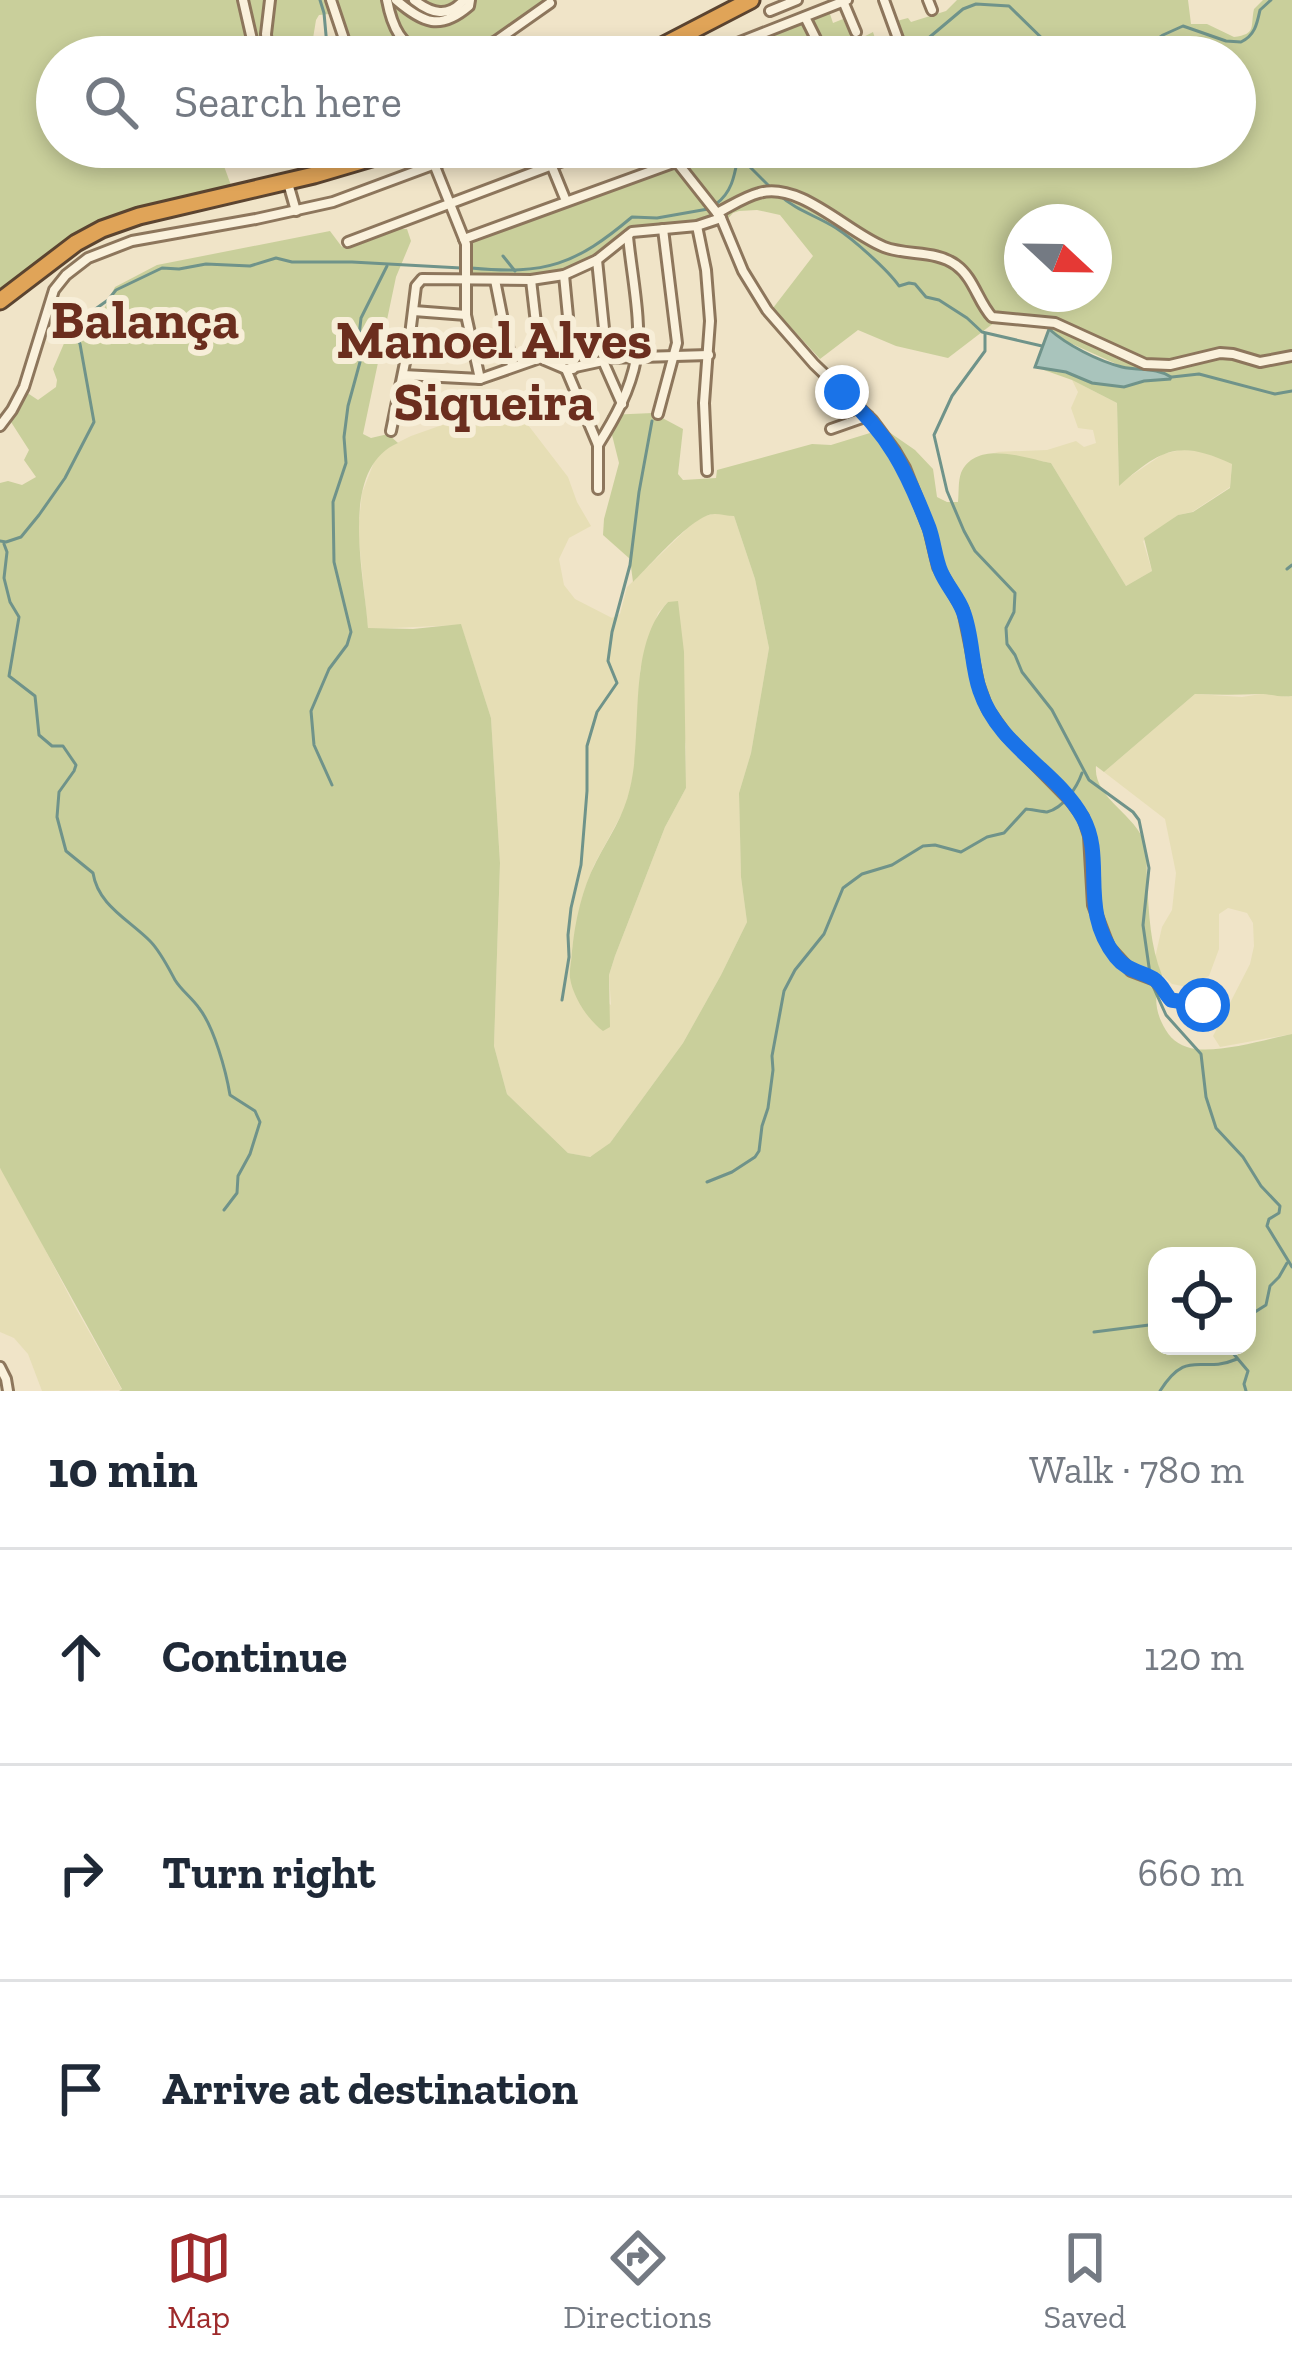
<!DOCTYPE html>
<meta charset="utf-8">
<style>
:root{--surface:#fff;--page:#f2f2f3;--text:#1f2937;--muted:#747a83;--line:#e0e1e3;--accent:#9e2a2b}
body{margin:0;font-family:"Zilla Slab",serif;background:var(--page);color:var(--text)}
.controls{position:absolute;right:36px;bottom:36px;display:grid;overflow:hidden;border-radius:24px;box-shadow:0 6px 18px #0003}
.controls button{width:108px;height:108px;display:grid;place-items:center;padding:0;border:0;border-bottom:3px solid var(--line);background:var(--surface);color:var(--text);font:60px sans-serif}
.compass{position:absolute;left:1004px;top:204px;width:108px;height:108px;border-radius:50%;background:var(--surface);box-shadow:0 6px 18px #0003;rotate:112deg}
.stop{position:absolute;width:36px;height:36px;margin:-27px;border:9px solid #1a73e8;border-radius:50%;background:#fff}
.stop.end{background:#1a73e8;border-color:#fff;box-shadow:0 3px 12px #0008}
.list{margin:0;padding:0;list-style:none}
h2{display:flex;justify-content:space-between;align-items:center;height:156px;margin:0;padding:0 48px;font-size:51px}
h2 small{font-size:39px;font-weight:400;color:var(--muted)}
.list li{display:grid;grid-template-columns:78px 1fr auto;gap:36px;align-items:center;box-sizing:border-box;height:216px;padding:0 48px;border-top:3px solid var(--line)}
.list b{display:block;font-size:45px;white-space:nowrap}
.list em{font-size:39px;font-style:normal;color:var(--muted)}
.icon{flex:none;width:66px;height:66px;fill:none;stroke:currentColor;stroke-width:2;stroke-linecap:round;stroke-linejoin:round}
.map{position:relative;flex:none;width:1292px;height:1391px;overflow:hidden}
.search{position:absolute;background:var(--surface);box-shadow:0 6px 18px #0003;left:36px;right:36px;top:36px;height:132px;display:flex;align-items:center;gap:30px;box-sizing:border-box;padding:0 42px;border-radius:66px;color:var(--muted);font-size:45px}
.sheet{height:804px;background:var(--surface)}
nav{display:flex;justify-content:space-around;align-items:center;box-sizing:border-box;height:168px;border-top:3px solid var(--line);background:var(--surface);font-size:33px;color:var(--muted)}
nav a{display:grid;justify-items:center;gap:6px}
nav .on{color:var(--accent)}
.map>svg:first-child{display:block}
.farmland{fill:#e6deb5;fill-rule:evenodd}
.green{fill:#c9cf9b;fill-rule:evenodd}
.water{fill:#a9c4bc;stroke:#6f938a;stroke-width:3}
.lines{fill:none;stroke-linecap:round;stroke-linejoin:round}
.stream{stroke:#6f938a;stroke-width:3}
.street-casing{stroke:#8d765c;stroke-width:14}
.highway-casing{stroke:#5b4430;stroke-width:21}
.street{stroke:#faf1dc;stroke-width:8}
.highway{stroke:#e0a458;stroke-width:15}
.route{stroke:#1a73e8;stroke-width:15}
.labels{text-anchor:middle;stroke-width:12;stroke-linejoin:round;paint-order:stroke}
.district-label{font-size:54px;font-weight:bold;fill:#6b2e1e;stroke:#f7eed8}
</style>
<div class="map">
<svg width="1292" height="1391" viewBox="0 0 1292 1391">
<rect width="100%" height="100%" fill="#f0e4c8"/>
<!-- farmland -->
<g class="farmland">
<polygon points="1072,380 1117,403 1119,484 1163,454 1181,450 1204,451 1232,463 1230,487 1192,512 1178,515 1143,541 1152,571 1126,586 1051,463 994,452 1047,450 1076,441 1084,447 1096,443 1093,430 1078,428 1071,408 1078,392"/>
<path d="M 493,407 L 525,421 L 568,477 L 577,502 L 591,526 L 569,538 L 559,559 L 564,585 L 575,599 L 612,618 L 620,614 L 627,587 L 698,518 L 716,513 L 734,516 L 755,579 L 769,648 L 751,753 L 739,793 L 741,877 L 747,922 L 721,975 L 683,1043 L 610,1143 L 598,1153 L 589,1157 L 568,1153 L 507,1094 L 494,1046 L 500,863 L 491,718 L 461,625 L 368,629 L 358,531 L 362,493 L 376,457 L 389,447 L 411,436 ZM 668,602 L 686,747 L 686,788 L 665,827 L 615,956 L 609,975 L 611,1005 L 570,979 L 573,942 L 583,894 L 594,865 L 626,806 L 636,765 L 640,670 L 658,613 Z"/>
<polygon points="1267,693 1286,697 1292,696 1292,1034 1220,1047 1213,1036 1250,964 1254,946 1253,923 1247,913 1228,908 1219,914 1219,949 1209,976 1187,987 1172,984 1162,975 1155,958 1162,927 1172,910 1176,873 1165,819 1104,772 1195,694 1242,697"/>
<polygon points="0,1168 11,1184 74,1305 122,1390 42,1391 28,1354 14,1338 0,1332"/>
</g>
<!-- green -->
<g class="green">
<polygon points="0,0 555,0 538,9 469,57 353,57 337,17 329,14 319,15 316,20 310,57 57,57 57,147 217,147 232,188 89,228 0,294"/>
<path d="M 957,0 L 1188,0 L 1191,24 L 1207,24 L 1234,37 C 1257,34 1250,27 1254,9 L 1263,0 L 1292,0 L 1292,696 C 1280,698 1272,694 1260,694 C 1238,695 1217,695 1195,694 L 1104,772 L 1096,766 C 1093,798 1136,814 1145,844 C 1148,855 1146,870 1147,882 C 1149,913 1150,946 1162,975 C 1155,990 1154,1005 1161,1021 C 1167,1034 1174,1043 1187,1047 C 1212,1056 1266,1039 1292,1034 L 1292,1391 L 119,1391 L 122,1389 L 0,1168 L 0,483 L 8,481 L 22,485 L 36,477 L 24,460 L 29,450 L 11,422 L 26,392 L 38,400 L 56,387 L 57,380 L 53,369 L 78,311 L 84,313 L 103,311 L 115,287 L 157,265 L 330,231 L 342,247 L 386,229 L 407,229 L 411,241 L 396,277 L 363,434 L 371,438 L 388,434 L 398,443 C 337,469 365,577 368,628 L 413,629 L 461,624 L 491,718 L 500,863 L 494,1046 L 507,1094 L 568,1153 L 590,1157 L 610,1143 L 683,1043 L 721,975 L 747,922 L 741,877 L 739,793 L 751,753 L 769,648 L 755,579 L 734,516 C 727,516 721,514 715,514 C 694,513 649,567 633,582 L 630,559 L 603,535 L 604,519 L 619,463 L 607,415 L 653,413 L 683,429 L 678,474 L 683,480 L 716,478 L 717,470 L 812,444 L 831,445 L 870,433 L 889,432 L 915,450 L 933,469 L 937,497 L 947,502 L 958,502 C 959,493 958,481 961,473 C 976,439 1025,458 1051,463 L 1126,586 L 1152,571 L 1144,538 L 1178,515 L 1193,512 L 1230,488 L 1232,464 C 1179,439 1161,449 1119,486 L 1117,403 L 1072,380 L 1041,369 L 1066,372 L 1103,385 L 1124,387 L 1144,381 L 1156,381 L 1160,370 L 1123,367 L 1059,338 L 1049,329 L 999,319 L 948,358 L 896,346 L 858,330 L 820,359 L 773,308 L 813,256 L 780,215 L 757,210 L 739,211 L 733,213 L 723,224 L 712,216 L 688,224 L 630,231 L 603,253 L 557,274 L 538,278 L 460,278 L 461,246 L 659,171 L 681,165 L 693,157 L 698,161 L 712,147 L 1235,147 L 1235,57 L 902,57 L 888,27 L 893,22 L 908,18 L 911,22 L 946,11 ZM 1022,222 L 1094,222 L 1094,294 L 1022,294 ZM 1157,1256 L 1247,1256 L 1247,1346 L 1157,1346 Z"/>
<polygon points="829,11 833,23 843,19 854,42 873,32 881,57 706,57"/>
<path d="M 678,601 L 684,652 L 686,788 L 665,827 L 615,956 L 609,975 L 610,1027 L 603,1031 C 588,1020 573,997 570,978 C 569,970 572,959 572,951 C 575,921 582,889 596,862 C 609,837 624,816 630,788 C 644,730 626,648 668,602 Z"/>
</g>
<!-- water -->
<path class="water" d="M 1049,329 C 1067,345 1098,361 1122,367 C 1139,371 1156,367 1171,377 L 1170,379 L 1144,381 L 1124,387 L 1092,383 L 1066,372 L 1035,367 Z"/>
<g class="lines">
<!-- stream -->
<g class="stream">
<polyline points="320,0 324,13 328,57"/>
<polyline points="906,57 963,9 976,4 1009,6 1054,50 1090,57"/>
<path d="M 1132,57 L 1163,35 L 1183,26 L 1226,41 L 1241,42 C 1255,35 1257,24 1260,10 L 1271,0"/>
<polyline points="739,156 771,188"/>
<path d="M 778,194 C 797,211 815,215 836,228 C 853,239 888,270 899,286 L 909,283 L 915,284 L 926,297 L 939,300 L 967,318 L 982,332 L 1042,346"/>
<path d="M 716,204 C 735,190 735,169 740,147"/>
<polyline points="503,256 515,271"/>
<path d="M 471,268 C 546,275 575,265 632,217 L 657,218 L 708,209"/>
<polyline points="985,334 985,351 952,396 934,435 947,491 964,531 975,551 1015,593 1014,612 1006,628 1007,644 1015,655 1022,672 1052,710 1089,780 1133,812 1139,820 1149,868 1143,925 1150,974"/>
<polyline points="1172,377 1199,374 1275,394 1292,391"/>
<polyline points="0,541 6,542 21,537 39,515 65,478 94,422 80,344 71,322 76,313 94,310 108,300 116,290 162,268 179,269 206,264 250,266 276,258 292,262 352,262 461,268"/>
<path d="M 4,544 L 7,552 L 4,578 L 10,602 L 19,617 L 9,676 L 35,696 L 39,735 L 52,746 L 63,746 L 76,765 L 74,771 L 59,792 L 57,817 L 66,851 L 93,873 C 98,905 128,919 150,941 C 160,951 168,967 175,980 C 181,990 192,998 199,1008 C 214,1027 226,1071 230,1095 L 255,1111 L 260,1122 L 250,1154 L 238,1176 L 237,1193 L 224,1210"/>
<polyline points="1287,569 1292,565"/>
<polyline points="332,785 314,745 311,711 329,669 347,645 351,632 334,562 333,502 346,463 344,437 348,406 360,362 359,336 361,318 387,266"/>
<polyline points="1152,984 1166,1015 1201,1054 1206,1097 1216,1128 1243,1157 1261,1186 1280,1206 1279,1213 1269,1219 1267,1226 1292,1267"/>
<polyline points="562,1000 569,957 568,935 571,908 581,865 587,791 587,746 597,712 617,683 608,661 612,632 630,565 639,492 652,421"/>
<path d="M 707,1182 L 732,1172 L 755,1157 L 759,1151 L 762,1126 L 768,1108 L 773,1070 L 772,1056 L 784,991 L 795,970 L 824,934 L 843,888 L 862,874 L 892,865 L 923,846 L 935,845 L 961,852 L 987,837 L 1004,833 L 1026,809 C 1027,809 1046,812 1047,812 C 1064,808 1077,787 1082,773"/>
<polyline points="1247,1317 1266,1305 1270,1286 1279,1277 1287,1263"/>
<polyline points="1094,1332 1157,1324"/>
<polyline points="1227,1346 1248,1371 1244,1384 1246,1391"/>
<path d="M 1160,1391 C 1188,1347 1200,1375 1237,1359"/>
</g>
<!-- street casing -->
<g class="street-casing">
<g id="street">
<polyline points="243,0 256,57"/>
<polyline points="331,0 350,57"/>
<path d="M 387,0 C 392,27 401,46 427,57"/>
<path d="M 396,0 C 423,23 440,31 469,6 L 470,0"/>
<path d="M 414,0 C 432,14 448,18 464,0"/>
<polyline points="884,0 900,44"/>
<polyline points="928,0 932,10"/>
<polyline points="843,1 856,32"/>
<polyline points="770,11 797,0"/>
<polyline points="805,17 825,57"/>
<polyline points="268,57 266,34 270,0"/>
<polyline points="463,57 496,41 550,3"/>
<polyline points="702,57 847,0"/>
<polyline points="330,147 333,167"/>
<polyline points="544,147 566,201"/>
<polyline points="665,147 721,218 743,271 767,310 814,364 872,420 895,451 905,468 929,529 938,567 963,610 978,683 987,708 1006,735 1071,801 1083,817 1089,836 1093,905 1109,947 1131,971 1155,980 1171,1000 1203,1005"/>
<polyline points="434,164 466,244 466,315 480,379"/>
<polyline points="288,183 296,211"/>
<path d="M 717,213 C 731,206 744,197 759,193 C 800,181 848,233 884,247 C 907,256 936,250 956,265 C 974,278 978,302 992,317 L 1055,323 L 1145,364 L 1170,365 L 1220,353 L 1233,354 L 1260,362 L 1292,356"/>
<polyline points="697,226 706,270 710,321 704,403 707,471"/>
<polyline points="464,239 676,162"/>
<polyline points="348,242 600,147"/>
<polyline points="597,260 607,358"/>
<polyline points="564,275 573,369"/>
<polyline points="495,280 512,366"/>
<polyline points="531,280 540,358"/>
<polyline points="414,311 466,315"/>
<polyline points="409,343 472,346"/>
<polyline points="610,357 637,339"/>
<polyline points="603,361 622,404"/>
<polyline points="566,369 598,445 598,489"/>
<polyline points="403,375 480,379 540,358 566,369 603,361 607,358 709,355"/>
<polyline points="658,414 677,343 663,229"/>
<polyline points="0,426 12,410 24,387 54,290 66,275 88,258 132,241 256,219 333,202 481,147"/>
<polyline points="831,429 868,416"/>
<polyline points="391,431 409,343 416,286 422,279 531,280 564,275 597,260 632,232 697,226 721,218"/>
<path d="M 598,445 C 615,418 630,391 636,359 C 643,326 631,271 628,236"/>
<polyline points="0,1367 6,1379 8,1391"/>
</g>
</g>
<!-- highway casing -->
<g class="highway-casing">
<g id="highway">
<polyline points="641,57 751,0"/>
<polyline points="0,301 76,243 102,229 139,216 314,175 409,147"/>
</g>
</g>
<!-- street -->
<use href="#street" class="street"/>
<!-- highway -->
<use href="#highway" class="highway"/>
</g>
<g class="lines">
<!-- route -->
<path class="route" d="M 842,392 C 889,435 906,469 929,528 C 934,542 935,558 941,572 C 947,586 958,597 963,611 C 973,636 971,666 980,691 C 999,748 1057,770 1083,818 C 1106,860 1078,909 1116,957 C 1127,971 1140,971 1154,979 C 1162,984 1165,994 1171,1000 L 1203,1005"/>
</g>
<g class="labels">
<!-- district labels -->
<g class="district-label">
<text x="145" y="338">Balança</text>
<text x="494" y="358">Manoel Alves<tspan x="494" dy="62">Siqueira</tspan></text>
</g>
</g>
</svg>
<div class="controls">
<button><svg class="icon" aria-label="locate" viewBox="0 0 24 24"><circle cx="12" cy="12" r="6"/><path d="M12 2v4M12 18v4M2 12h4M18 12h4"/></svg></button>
</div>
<svg class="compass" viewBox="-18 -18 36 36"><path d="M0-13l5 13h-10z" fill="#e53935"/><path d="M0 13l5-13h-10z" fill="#747a83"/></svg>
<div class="stop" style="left:1203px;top:1005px"></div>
<div class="stop end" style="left:842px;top:392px"></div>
<div class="search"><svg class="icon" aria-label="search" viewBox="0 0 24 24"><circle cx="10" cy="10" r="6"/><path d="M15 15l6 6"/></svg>Search here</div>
</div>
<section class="sheet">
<h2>10 min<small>Walk · 780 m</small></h2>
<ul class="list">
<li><svg class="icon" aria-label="ahead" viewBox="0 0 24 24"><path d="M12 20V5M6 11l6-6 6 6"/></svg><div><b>Continue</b></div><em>120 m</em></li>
<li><svg class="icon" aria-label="right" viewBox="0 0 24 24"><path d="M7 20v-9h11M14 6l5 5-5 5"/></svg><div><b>Turn right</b></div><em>660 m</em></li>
<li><svg class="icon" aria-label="arrive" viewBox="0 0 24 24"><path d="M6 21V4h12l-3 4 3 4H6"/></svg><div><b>Arrive at destination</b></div></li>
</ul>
</section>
<nav>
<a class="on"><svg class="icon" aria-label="map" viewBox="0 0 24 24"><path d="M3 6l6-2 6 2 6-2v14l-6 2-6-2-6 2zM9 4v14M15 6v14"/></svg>Map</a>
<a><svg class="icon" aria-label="directions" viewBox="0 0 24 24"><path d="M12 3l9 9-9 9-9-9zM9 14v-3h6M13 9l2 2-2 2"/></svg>Directions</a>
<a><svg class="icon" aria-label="saved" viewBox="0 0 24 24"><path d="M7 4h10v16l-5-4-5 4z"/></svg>Saved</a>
</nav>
